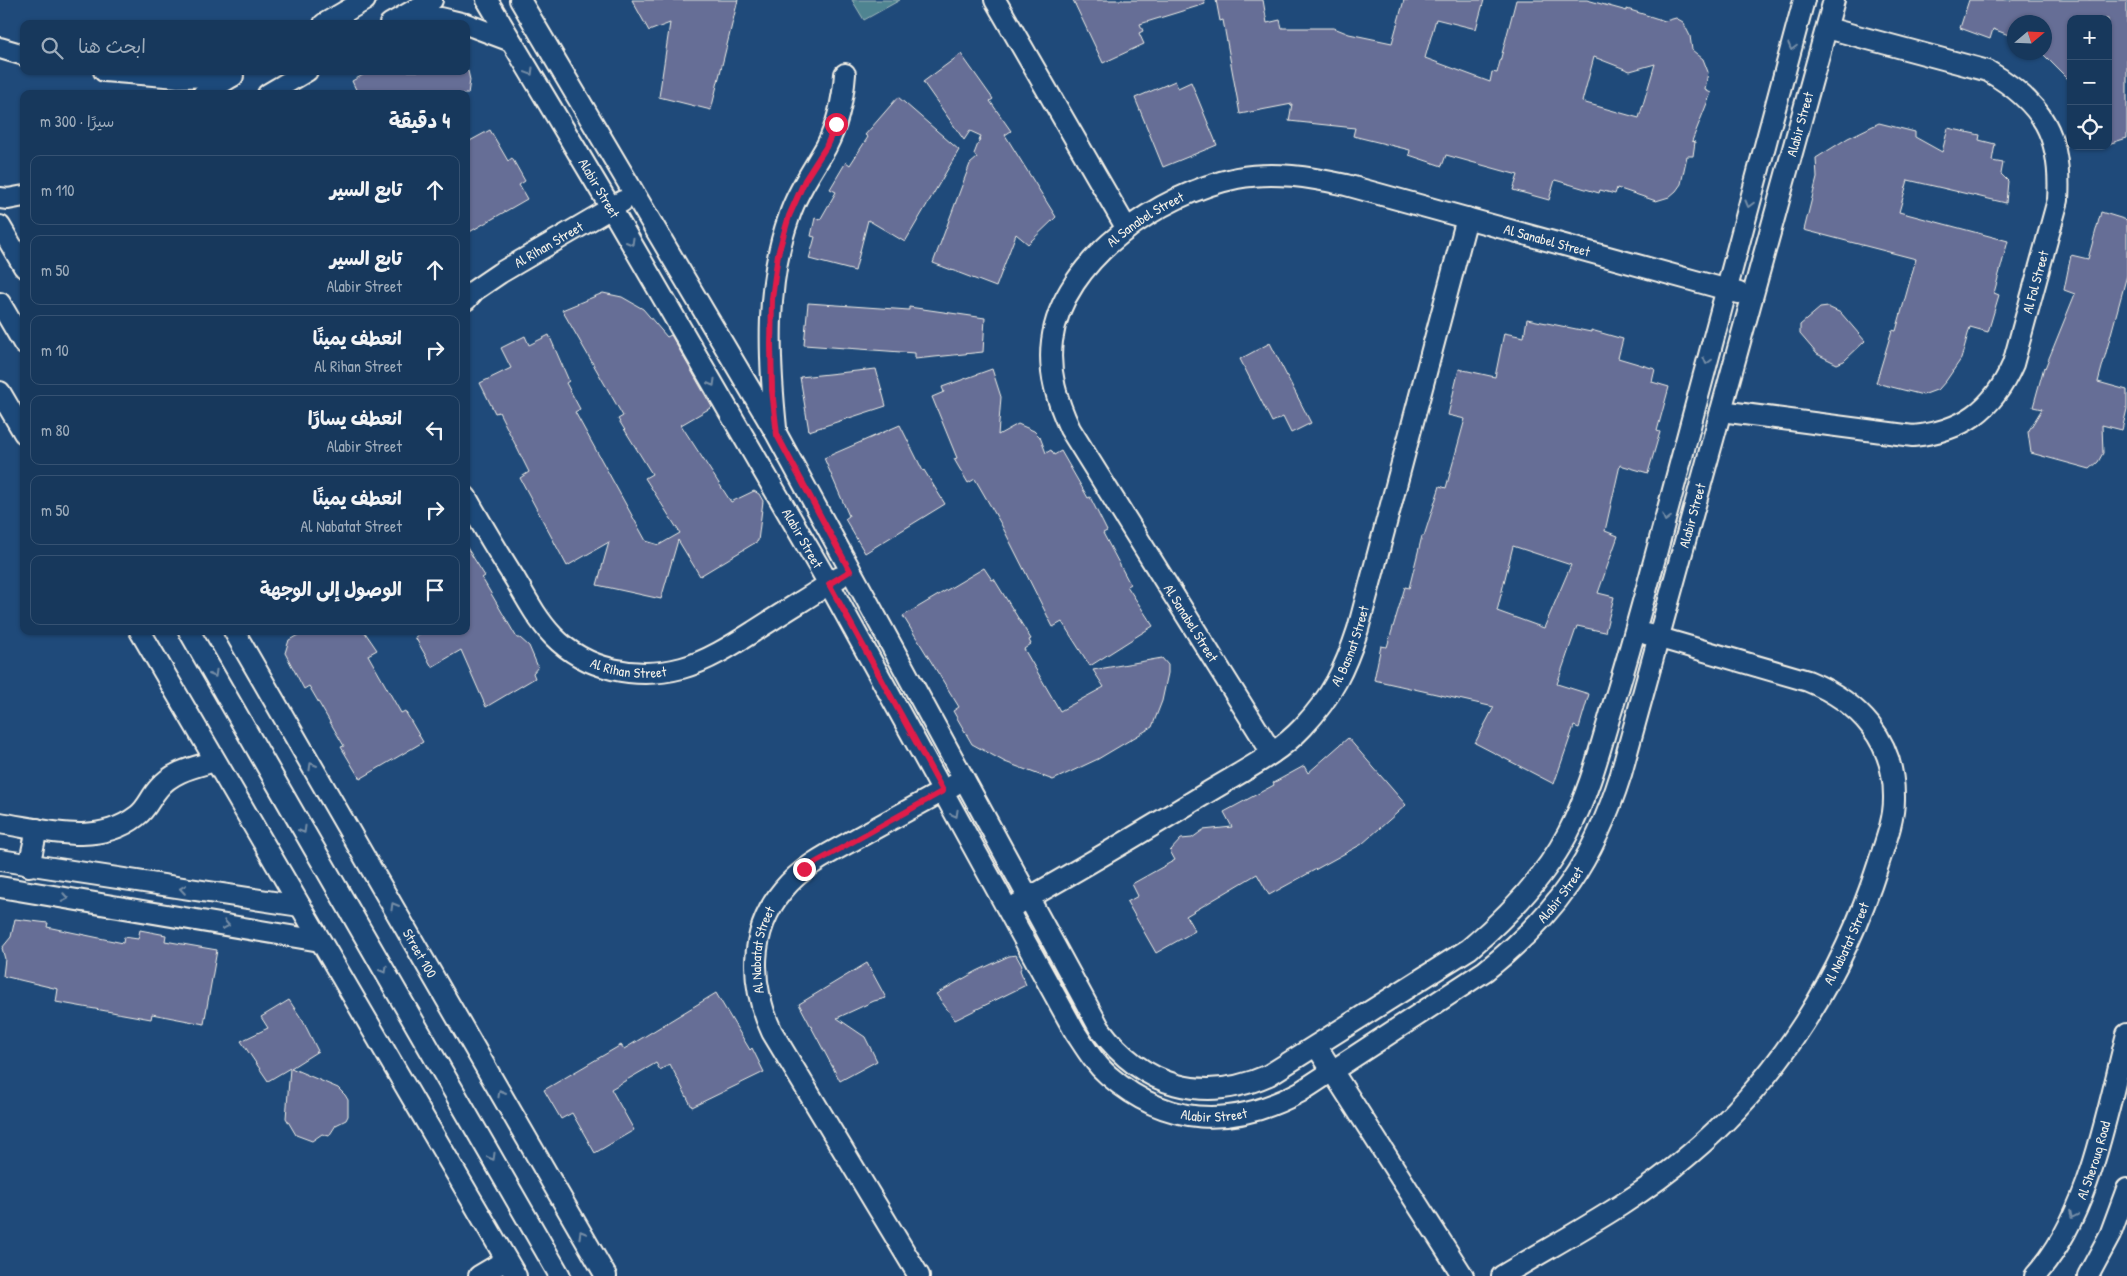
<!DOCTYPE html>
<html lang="ar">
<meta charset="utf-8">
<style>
:root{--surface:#17385c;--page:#203f62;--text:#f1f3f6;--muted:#9eacbb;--line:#365272}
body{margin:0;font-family:"Patrick Hand","Playpen Sans Arabic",sans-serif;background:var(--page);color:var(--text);direction:rtl}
.controls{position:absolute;right:15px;top:15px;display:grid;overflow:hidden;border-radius:10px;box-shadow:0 1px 4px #0004}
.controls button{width:45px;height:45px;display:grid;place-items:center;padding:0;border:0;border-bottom:1px solid var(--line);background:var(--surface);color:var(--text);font:25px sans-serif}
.compass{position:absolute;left:2007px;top:15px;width:45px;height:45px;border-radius:50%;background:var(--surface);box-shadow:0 1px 4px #0004;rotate:71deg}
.stop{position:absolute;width:15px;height:15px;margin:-11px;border:4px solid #e11d48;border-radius:50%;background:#fff}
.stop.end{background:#e11d48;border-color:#fff;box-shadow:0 1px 5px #0008}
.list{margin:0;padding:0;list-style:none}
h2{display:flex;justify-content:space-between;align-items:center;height:65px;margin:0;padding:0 20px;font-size:21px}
h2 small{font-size:16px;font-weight:400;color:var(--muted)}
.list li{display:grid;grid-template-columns:32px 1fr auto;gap:15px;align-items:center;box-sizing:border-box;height:70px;margin:0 10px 10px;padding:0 10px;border:1px solid var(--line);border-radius:10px}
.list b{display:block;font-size:19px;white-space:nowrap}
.list p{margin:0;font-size:16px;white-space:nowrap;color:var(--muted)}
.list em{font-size:16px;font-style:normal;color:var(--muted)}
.icon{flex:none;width:28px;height:28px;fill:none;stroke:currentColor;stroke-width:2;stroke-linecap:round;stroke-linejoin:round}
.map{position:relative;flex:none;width:2127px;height:1276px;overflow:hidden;direction:ltr}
.search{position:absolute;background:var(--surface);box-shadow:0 1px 4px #0004;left:20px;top:20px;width:450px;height:55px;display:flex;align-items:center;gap:12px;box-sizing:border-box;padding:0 18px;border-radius:10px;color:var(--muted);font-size:19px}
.panel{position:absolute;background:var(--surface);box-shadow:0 1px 4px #0004;left:20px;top:90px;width:450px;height:545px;border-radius:10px;direction:rtl}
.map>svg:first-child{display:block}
.green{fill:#4f8491;stroke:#a2babc}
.building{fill:#666e96;stroke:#f4f1e8;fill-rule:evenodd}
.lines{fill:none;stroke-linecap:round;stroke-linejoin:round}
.minor-casing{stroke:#f4f1e8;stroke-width:24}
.minor{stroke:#1f4a7a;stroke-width:20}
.oneway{stroke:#748da6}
.route{stroke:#e11d48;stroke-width:6}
.labels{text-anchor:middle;stroke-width:5;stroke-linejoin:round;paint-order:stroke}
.street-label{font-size:14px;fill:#f4f1e8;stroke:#1f4a7a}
</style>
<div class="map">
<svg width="2127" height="1276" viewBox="0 0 2127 1276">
<rect width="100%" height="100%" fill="#1f4a7a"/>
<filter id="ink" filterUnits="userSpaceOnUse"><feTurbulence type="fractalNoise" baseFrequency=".02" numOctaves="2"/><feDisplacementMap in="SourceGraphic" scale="10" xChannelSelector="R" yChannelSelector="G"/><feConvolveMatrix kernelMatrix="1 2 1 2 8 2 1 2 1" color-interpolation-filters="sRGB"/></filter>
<g filter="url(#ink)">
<!-- green -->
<polygon class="green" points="852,0 900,0 864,20"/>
<!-- building -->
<g class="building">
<polygon points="632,0 738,0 711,110 659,97 670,23 649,31"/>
<polygon points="1073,0 1204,0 1205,4 1140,24 1143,31 1139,33 1144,44 1103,63"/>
<path d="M 1216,0 L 1263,0 L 1267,23 L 1280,20 L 1282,28 L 1334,28 L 1349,34 L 1392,43 L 1404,0 L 1484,0 L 1476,29 L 1436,19 L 1425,58 L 1490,82 L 1492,72 L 1497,73 L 1516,0 L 1587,0 L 1627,11 L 1627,9 L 1665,21 L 1676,18 L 1683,22 L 1690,36 L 1692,50 L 1703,59 L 1708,72 L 1705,90 L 1711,93 L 1692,141 L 1695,142 L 1693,156 L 1687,156 L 1681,184 L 1676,191 L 1669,197 L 1656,201 L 1617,188 L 1615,194 L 1600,190 L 1599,193 L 1555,180 L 1549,200 L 1513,190 L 1518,175 L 1446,155 L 1442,166 L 1409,155 L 1410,150 L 1353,136 L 1355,128 L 1289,121 L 1292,104 L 1240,114 L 1223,20 L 1220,21 ZM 1594,57 L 1630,71 L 1655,64 L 1639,118 L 1582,102 Z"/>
<polygon points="1969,0 2127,0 2127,138 2108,144 2108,19 2071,19 2071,82 2041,52 2044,52 2044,22 2014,22 2014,37 1993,29 1990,39 1960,28"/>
<polygon points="961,54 993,99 990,101 1011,131 1005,135 1056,217 1028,244 1016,234 996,287 933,263 970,164 977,158 974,154 981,136 970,131 964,140 923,82"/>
<polygon points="370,71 468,71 470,80 468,94 358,94 352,81"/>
<polygon points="1175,81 1178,88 1191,82 1217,145 1163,167 1135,98"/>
<polygon points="898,97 959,150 905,242 868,220 855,271 809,259 815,237 811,236 815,218 820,220 836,192 830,189 846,162 850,165 868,137 865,135"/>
<polygon points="1879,123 1915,132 1915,137 1942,152 1948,128 1980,135 1979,140 1995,144 1992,161 2003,163 2001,174 2008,181 2006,203 1908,180 1899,212 2008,241 1994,293 1999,295 1988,332 1970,327 1961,359 1946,381 1939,389 1923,395 1876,383 1892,330 1896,331 1916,259 1804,230 1817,178 1816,158 1848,138"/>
<polygon points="490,130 508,161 512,158 525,181 519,185 527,199 466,234 466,143"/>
<polygon points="2101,212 2127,220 2127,275 2098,382 2127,390 2127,409 2122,430 2102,425 2103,453 2098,462 2090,469 2031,453 2028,432 2042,409 2033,407 2044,367 2045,368 2075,294 2064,290 2071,255 2088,259"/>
<polygon points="603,293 622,297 643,309 667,337 671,335 712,407 681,425 731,502 754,491 759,494 763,501 758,541 700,576 678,540 661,599 597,585 609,542 567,566 520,478 529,472 499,412 495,413 480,383 511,368 501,348 525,336 529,345 549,335 569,381 566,383 580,409 575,412 646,541 659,545 680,533 645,478 652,474 618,419 623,416 562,310"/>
<polygon points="808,303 909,310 909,307 985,318 983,352 915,359 915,353 804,345"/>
<polygon points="1828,307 1841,313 1865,341 1844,361 1837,364 1817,354 1800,334 1800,325 1820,308"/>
<path d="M 1527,319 L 1591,332 L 1591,330 L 1623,339 L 1618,358 L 1655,369 L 1652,382 L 1669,387 L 1657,431 L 1660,432 L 1648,473 L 1620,465 L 1605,531 L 1618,536 L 1598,593 L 1614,597 L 1605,632 L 1577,626 L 1557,684 L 1589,694 L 1579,728 L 1574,726 L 1554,784 L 1475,743 L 1494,707 L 1374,680 L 1381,646 L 1387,647 L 1405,587 L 1409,588 L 1422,536 L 1424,536 L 1440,486 L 1446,488 L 1465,419 L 1448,415 L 1459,369 L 1495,377 L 1504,333 L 1524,337 ZM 1513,546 L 1571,565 L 1544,628 L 1497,611 Z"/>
<polygon points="1270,343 1311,423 1291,433 1283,417 1272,422 1240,359"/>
<polygon points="876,369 886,406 809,431 800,377"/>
<polygon points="992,369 1001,397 998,435 1018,424 1034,431 1040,437 1046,453 1051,450 1054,455 1061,451 1088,498 1090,497 1107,531 1103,533 1130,584 1127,586 1153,626 1090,666 1062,622 1053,627 1001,524 975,479 968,483 954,459 957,458 932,397 944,392 942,387"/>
<polygon points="900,425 923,471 924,470 945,504 865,553 845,519 849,516 824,458"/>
<polygon points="466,546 485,576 482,578 517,638 520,638 529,646 538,667 533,673 535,678 486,707 461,650 432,667 415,637 424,631 466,631"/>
<polygon points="984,568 992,580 994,579 1031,639 1029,640 1031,644 1024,649 1060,711 1104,687 1093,670 1162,658 1168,665 1168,673 1162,701 1152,727 1098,759 1053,780 1005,762 972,744 953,711 959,707 903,616"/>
<polygon points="305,631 364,631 377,650 368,655 401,713 405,711 423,742 360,779 341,747 344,746 309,686 304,689 285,653 289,640"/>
<polygon points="1348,738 1406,805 1362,844 1269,895 1257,874 1186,916 1195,931 1156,953 1127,902 1138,896 1132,884 1175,860 1170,851 1181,839 1192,838 1203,830 1232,827 1224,812 1274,785 1273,783 1304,766 1308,773"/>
<polygon points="15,919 48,923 47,927 123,943 124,937 138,939 140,930 166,935 165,941 217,950 204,1024 152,1014 151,1019 56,1002 58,989 3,976 5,959 2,948 11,937"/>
<polygon points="1016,955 1022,966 1020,970 1026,985 955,1020 936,994 977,971 1009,956"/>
<polygon points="867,963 886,998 874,1001 837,1018 865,1037 877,1061 840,1081 799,1004"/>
<polygon points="716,993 750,1050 752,1048 764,1072 692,1107 670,1064 660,1070 656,1063 611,1089 634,1130 595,1153 572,1113 561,1119 544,1090 621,1045 624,1049"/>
<polygon points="289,1000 303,1021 318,1051 291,1068 338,1088 345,1095 348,1100 348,1116 346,1120 336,1125 329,1136 322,1134 312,1141 296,1135 286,1118 290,1068 268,1081 241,1041 268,1028 261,1017"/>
</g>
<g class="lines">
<!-- minor casing -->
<g class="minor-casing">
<g id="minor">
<path id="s1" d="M 487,0 L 611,208 L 829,584 L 1075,1032 C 1085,1047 1094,1063 1108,1075 C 1167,1127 1233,1128 1300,1092 L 1485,971 C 1556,915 1594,860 1621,774 L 1834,0"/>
<path d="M 520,0 L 777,435 L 1100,1029 C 1143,1087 1203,1104 1269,1075 L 1469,949 C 1508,916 1544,879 1568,833 C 1588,795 1599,753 1611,712 C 1631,649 1648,584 1665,520 C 1711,347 1758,173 1804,0"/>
<polyline points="995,0 1127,229"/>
<polyline points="403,17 440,18 465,24"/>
<polyline points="324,24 365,0"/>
<polyline points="390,24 432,0"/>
<polyline points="466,24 511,41"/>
<polyline points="0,48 24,55"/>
<polyline points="104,71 178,77 233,76"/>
<polyline points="203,94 231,77"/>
<polyline points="268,94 307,71"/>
<polyline points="0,198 8,199 24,196"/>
<polyline points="0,226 24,267"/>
<path id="s2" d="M 466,300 L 475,290 L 500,273 L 623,201"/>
<polyline points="0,303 24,344"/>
<polyline points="0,392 24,433"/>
<path id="s3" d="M 1721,411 L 1913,436 C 1963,431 1993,410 2013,364 L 2058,200 C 2062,136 2043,103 1988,71 L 1827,28"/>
<path d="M 776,428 C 769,359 765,284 789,217 C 797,192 813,170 826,147 C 838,124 843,100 845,74"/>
<path id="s4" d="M 466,497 C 482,525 498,552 515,579 C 526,598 537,619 553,636 C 586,670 637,680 682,668 C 708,661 734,644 756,630 C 784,612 812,595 840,577"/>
<polyline points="140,631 516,1276"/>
<polyline points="189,631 560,1276"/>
<path id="s5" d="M 234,631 L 606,1276"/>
<path id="s6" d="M 1272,753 L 1070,429 C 1057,401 1048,373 1052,341 C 1062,259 1162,193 1237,178 C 1274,171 1310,177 1346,185 L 1739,293"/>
<path d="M 0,823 C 45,830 97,847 137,816 C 147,809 150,798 158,789 C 172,771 195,767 215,761"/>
<polyline points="0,860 300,906"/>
<polyline points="29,866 37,829"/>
<polyline points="0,887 320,941"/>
<path id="s7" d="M 1018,904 C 1082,868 1146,830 1210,791 C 1241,772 1278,754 1303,727 C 1332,696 1345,669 1358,629 L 1467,218"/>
<polyline points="1317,1047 1463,1276"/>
<polyline points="479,1276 506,1260"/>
<path id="s8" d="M 919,1276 L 772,1032 C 750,985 748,932 783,890 C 803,865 834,851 861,836 C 892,819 923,802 954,785"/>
<path id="s9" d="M 1502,1276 C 1565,1238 1634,1203 1690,1154 C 1779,1079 1843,975 1878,865 C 1885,843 1894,821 1894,799 C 1895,740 1859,702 1808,681 L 1646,634"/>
<path id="s10" d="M 2035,1276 C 2090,1216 2107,1111 2127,1034"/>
<polyline points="2088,1276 2110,1235 2127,1189"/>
</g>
</g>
<!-- minor -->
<use href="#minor" class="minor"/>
</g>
<!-- one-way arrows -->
<defs><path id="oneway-chevron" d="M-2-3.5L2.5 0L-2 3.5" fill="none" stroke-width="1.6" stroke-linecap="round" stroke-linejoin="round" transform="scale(1.25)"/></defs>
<g class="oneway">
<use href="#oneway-chevron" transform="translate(1792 47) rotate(105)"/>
<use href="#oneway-chevron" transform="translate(530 72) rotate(59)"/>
<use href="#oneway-chevron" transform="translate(1749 204) rotate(105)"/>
<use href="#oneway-chevron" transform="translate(631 242) rotate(60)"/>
<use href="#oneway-chevron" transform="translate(1707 361) rotate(105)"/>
<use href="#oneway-chevron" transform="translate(712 383) rotate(60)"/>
<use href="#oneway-chevron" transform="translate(1666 518) rotate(105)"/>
<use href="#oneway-chevron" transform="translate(214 674) rotate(60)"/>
<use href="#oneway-chevron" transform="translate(312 766) rotate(-120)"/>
<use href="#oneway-chevron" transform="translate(955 814) rotate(61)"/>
<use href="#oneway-chevron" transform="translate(303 830) rotate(60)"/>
<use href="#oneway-chevron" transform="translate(183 889) rotate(-172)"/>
<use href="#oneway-chevron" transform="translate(65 898) rotate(10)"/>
<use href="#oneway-chevron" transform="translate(394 906) rotate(-120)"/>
<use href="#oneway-chevron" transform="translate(226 925) rotate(10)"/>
<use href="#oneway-chevron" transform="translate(384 970) rotate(60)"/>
<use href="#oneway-chevron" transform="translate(501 1093) rotate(-120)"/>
<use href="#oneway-chevron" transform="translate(492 1157) rotate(60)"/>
<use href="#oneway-chevron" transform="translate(2073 1215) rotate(116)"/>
<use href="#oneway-chevron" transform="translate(582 1234) rotate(-120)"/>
</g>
</g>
<g class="lines" filter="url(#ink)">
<!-- route -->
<polyline class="route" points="804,869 943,791 829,584 850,571 777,435 772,390 771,345 772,299 778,254 789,216 805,180 826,147 836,124"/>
</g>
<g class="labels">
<!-- street labels -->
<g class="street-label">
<text dy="5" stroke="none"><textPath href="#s1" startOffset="2588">Alabir Street</textPath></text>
<text dy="5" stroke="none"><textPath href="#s1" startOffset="219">Alabir Street</textPath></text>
<text dy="5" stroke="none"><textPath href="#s6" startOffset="632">Al Sanabel Street</textPath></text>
<text dy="5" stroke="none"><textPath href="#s6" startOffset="1052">Al Sanabel Street</textPath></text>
<text dy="5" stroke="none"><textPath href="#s2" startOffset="100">Al Rihan Street</textPath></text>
<text dy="5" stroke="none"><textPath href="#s3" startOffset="409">Al Fol Street</textPath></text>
<text dy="5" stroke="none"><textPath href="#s1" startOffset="2182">Alabir Street</textPath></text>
<text dy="5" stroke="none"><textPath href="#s1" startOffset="624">Alabir Street</textPath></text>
<text transform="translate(1191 623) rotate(58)" y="5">Al Sanabel Street</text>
<text dy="5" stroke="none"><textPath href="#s7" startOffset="431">Al Basnat Street</textPath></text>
<text dy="5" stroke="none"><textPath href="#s4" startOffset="249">Al Rihan Street</textPath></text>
<text dy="5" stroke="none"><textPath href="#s1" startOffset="1778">Alabir Street</textPath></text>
<text dy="5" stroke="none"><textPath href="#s9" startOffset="489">Al Nabatat Street</textPath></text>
<text dy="5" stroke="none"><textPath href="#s8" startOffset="370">Al Nabatat Street</textPath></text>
<text dy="5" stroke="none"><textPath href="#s5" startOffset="372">Street 100</textPath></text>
<text dy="5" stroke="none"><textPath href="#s1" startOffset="1359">Alabir Street</textPath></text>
<text dy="5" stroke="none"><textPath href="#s10" startOffset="131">Al Sherouq Road</textPath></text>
</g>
</g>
</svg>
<div class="controls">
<button>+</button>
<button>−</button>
<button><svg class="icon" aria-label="locate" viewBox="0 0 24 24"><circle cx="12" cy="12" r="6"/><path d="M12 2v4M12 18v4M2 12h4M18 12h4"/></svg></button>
</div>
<svg class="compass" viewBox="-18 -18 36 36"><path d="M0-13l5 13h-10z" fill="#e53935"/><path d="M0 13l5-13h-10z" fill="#9eacbb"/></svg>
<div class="stop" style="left:836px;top:124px"></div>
<div class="stop end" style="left:804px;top:869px"></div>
<div class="search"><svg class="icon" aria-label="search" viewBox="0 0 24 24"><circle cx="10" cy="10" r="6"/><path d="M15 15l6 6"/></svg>ابحث هنا</div>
<section class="panel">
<h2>4 دقيقة<small>سيرًا · 300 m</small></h2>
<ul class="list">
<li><svg class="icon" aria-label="ahead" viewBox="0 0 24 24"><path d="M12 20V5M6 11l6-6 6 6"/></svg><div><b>تابع السير</b></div><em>110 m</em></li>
<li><svg class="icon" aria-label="ahead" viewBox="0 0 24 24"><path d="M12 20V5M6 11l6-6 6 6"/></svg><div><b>تابع السير</b><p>Alabir Street</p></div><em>50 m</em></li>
<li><svg class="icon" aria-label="right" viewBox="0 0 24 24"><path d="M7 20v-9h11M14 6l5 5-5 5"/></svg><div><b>انعطف يمينًا</b><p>Al Rihan Street</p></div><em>10 m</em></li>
<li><svg class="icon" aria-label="left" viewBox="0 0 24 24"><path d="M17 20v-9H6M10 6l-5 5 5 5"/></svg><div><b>انعطف يسارًا</b><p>Alabir Street</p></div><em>80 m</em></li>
<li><svg class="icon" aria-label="right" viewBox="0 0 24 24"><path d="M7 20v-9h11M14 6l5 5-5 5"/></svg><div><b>انعطف يمينًا</b><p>Al Nabatat Street</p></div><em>50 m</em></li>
<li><svg class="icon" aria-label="arrive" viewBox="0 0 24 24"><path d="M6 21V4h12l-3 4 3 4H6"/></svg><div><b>الوصول إلى الوجهة</b></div></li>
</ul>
</section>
</div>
